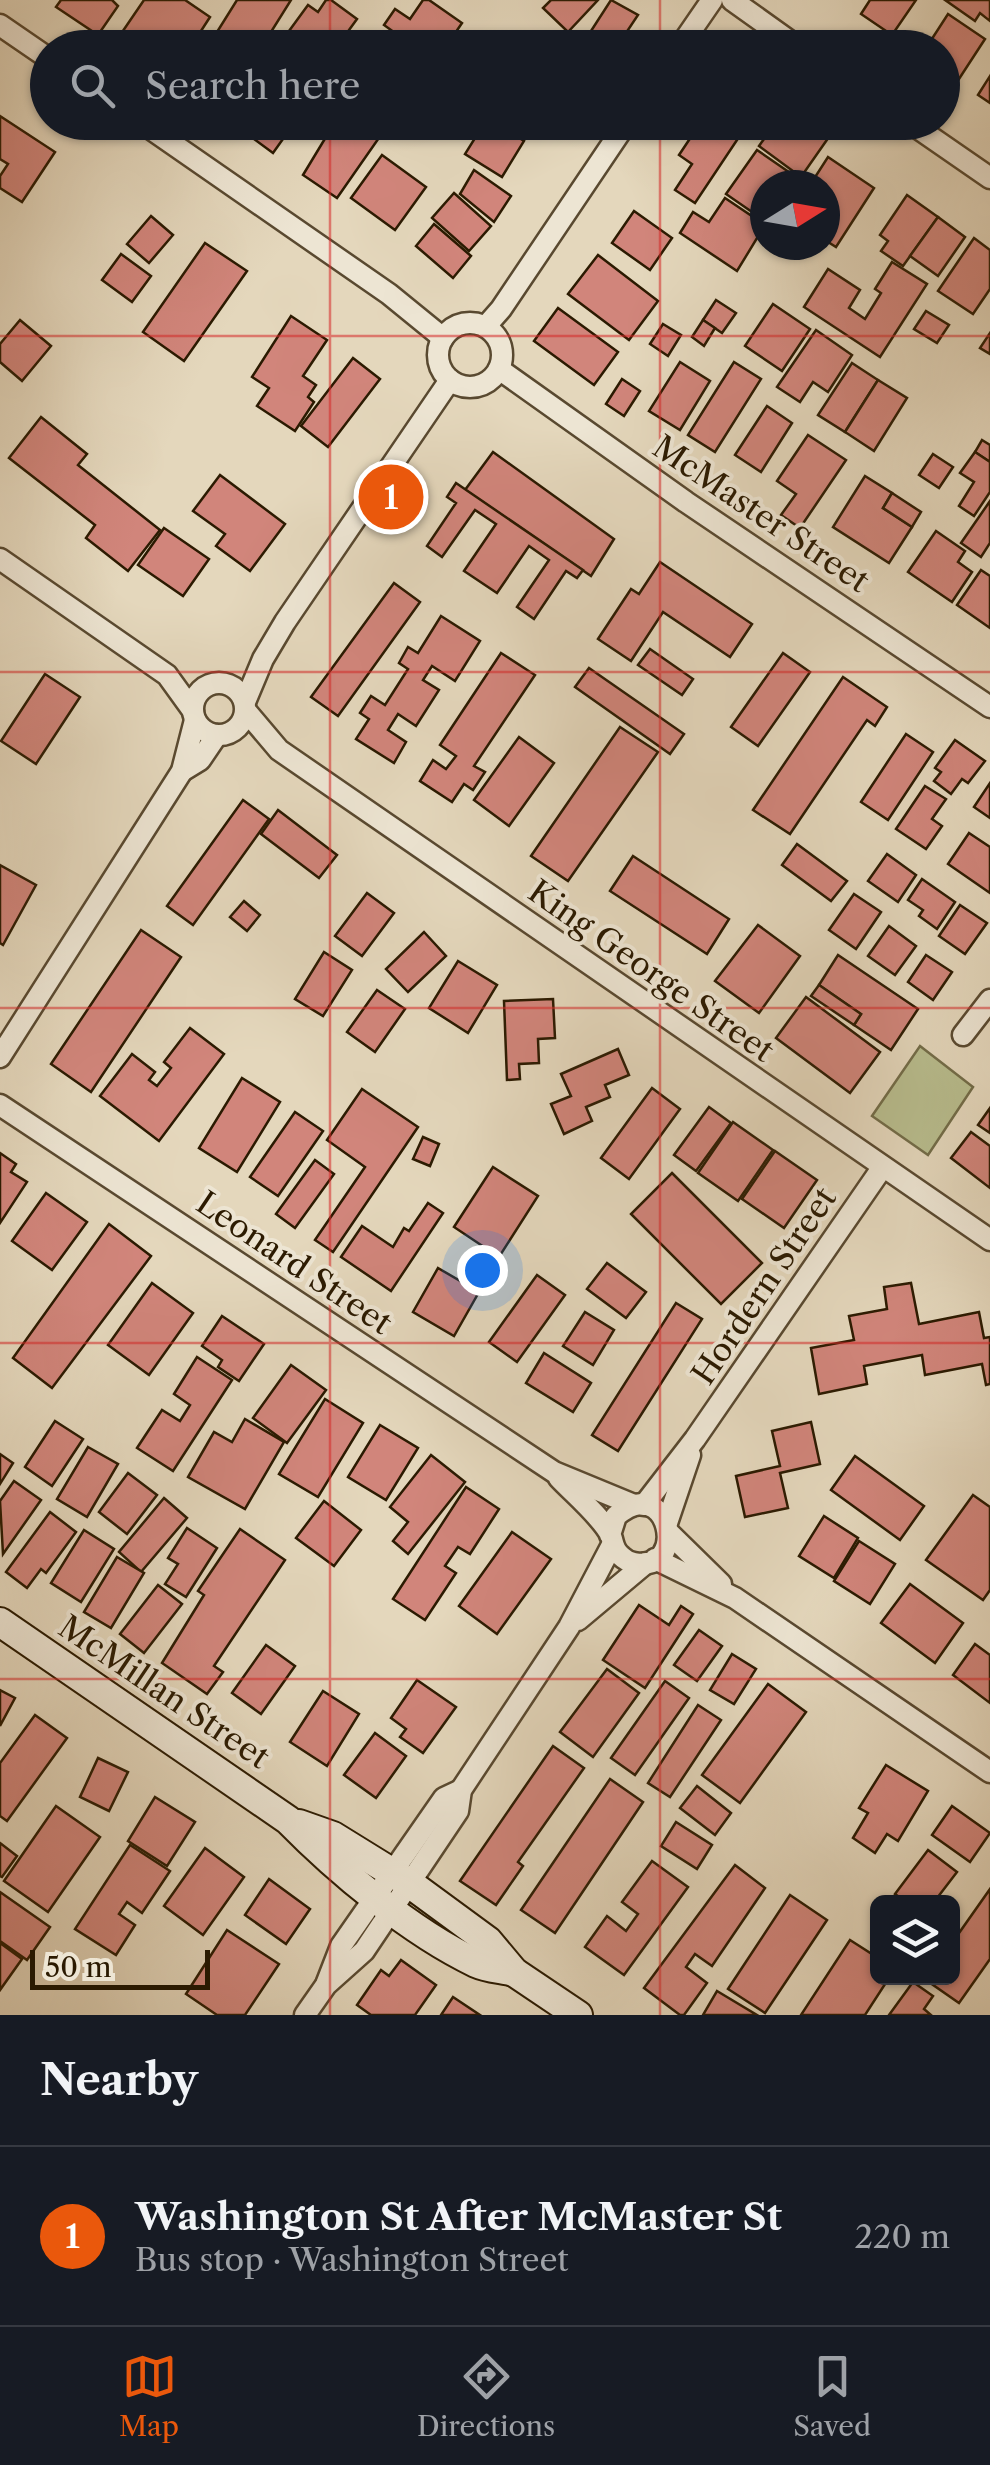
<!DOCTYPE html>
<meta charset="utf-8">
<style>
:root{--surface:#171b24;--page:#20242c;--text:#f1f3f6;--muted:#9ea1a6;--line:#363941;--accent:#ea580c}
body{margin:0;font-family:"Libre Caslon Text",serif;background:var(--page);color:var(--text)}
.controls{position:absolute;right:30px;bottom:30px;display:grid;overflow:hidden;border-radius:15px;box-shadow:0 2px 8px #0004}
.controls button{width:90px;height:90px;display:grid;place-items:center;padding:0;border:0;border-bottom:2px solid var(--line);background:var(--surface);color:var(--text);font:50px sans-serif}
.compass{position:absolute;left:750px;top:170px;width:90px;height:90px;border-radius:50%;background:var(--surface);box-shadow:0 2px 8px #0004;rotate:79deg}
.scale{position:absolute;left:30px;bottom:25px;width:180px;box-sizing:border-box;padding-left:10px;border:5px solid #2b1a01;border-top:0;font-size:28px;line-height:35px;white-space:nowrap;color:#2b1a01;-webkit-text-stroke:8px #ede5d3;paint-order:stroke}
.you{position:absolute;left:482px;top:1270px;width:35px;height:35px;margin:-25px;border:8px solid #fff;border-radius:50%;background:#1a73e8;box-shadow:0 0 0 15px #1a73e833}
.badge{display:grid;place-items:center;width:65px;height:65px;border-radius:50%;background:var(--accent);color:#fff;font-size:32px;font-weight:700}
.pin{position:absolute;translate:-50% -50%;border:5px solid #fff;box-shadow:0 2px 10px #0006}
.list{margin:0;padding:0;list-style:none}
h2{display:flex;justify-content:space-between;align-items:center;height:130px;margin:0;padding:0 40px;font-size:42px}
h2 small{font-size:32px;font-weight:400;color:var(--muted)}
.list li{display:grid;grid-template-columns:65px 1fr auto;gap:30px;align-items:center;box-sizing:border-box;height:180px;padding:0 40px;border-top:2px solid var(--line)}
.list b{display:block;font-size:38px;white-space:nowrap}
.list p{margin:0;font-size:32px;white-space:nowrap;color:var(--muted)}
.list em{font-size:32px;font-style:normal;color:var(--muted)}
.icon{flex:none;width:55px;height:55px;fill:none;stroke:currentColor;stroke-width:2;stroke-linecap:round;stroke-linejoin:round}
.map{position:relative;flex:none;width:990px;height:2015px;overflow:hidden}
.search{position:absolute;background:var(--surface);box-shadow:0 2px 8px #0004;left:30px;right:30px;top:30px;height:110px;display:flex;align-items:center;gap:25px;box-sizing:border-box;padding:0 35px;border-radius:55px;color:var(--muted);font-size:38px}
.sheet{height:310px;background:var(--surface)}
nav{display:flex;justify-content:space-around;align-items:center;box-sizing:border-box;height:140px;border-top:2px solid var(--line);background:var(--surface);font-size:28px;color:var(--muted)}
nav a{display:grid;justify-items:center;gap:5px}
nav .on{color:var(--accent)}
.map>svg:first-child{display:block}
.green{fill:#b8bd8e;stroke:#726c48;stroke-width:2.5}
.building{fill:#d1857b;stroke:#2b1a01;stroke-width:2.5}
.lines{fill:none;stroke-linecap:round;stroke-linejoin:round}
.minor-casing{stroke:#594930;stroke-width:25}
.secondary-casing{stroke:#2b1a01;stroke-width:32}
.minor{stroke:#ede5d3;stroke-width:20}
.secondary{stroke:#ede5d3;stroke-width:28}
.grid{fill:none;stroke:#d62828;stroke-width:2.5;stroke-opacity:0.55}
.labels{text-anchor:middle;stroke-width:8;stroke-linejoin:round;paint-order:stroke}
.street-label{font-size:32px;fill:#2b1a01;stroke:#ede5d3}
</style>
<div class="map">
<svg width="990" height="2015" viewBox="0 0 990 2015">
<rect width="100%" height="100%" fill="#e4d7bc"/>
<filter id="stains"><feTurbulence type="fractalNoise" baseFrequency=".002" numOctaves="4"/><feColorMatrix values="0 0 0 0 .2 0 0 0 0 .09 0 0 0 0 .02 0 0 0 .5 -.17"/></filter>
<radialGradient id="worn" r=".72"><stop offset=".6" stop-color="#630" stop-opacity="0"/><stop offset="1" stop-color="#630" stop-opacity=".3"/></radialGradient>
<!-- green -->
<polygon class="green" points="920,1046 973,1087 928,1155 872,1116"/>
<!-- building -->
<g class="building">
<polygon points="61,0 112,0 118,6 98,35 56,7"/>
<polygon points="144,0 185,0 210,17 190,48 119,48 114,44"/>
<polygon points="237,0 291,0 261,48 207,48"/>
<polygon points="326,0 331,0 357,19 336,48 311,48 289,31 308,5 318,12"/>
<polygon points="423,0 429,0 462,23 445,48 416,48 384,25 395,9 410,19"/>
<polygon points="551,0 598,0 568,32 543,8"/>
<polygon points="611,0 638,15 616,48 580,48"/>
<polygon points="870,0 916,0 892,35 861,14"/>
<polygon points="945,0 990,0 990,21 980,13 975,21"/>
<polygon points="948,14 985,39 957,82 942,72 942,48 926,48"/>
<polygon points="286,33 307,48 276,48"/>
<polygon points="990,76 990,103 978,95"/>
<polygon points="0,116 55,152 22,202 0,188 0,176 8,164 0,159"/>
<polygon points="231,122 295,122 273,153"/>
<polygon points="335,122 390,122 337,198 303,175"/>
<polygon points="485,122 494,122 524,141 502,177 465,154"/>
<polygon points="701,122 749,122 695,203 675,190 692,164 679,155"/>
<polygon points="776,122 814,122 831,134 801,177 759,146"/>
<polygon points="757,150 799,179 795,185 765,185 765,221 726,194"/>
<polygon points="382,155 426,187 395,230 351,198"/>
<polygon points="828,157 874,188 836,247 825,240 825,185 810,185"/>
<polygon points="474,170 511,196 494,222 460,194"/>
<polygon points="454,193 491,226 469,251 432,218"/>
<polygon points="907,195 938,217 903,266 881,251 888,241 880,235"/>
<polygon points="725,198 765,225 737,271 680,233 693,212 709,222"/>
<polygon points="634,211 672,238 650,270 612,243"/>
<polygon points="151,216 173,235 149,263 127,244"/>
<polygon points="938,217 965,237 938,276 910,256"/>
<polygon points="434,224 471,256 453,278 416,246"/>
<polygon points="974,238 990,250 990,289 973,314 938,291"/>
<polygon points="205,243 247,271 184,361 143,332"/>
<polygon points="121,254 151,276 132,302 102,280"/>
<polygon points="598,255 658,301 629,340 568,294"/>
<polygon points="892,262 927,284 880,357 804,307 828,269 860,290 849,308 865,319 881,293 875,289"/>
<polygon points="716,300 736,313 722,333 703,320"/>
<polygon points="773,304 810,329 782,371 745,346"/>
<polygon points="558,308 618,352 594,385 534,341"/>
<polygon points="926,311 949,325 937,343 914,329"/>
<polygon points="291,316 327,340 303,376 316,385 308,397 314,402 295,431 257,406 269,388 252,377"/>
<polygon points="20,320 51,346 22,381 0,362 0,344"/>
<polygon points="703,320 715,328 704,346 692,337"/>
<polygon points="663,324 681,335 668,356 650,344"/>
<polygon points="816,330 852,355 828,392 813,382 800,402 777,387"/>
<polygon points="990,333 990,354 980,348"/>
<polygon points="353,358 380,379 328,447 301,426"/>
<polygon points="680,362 710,381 680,430 649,411"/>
<polygon points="734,362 761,379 715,452 688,435"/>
<polygon points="852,363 878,380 845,432 818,415"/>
<polygon points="622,379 640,391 624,416 606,404"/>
<polygon points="878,380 907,398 874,451 845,432"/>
<polygon points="767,406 792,423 761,472 735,455"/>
<polygon points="41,417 87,454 78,465 160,530 128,571 86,538 95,525 9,458"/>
<polygon points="808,435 846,460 800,528 781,515 796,494 777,481"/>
<polygon points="982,440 990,445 990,462 975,452"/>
<polygon points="493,452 614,539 591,576 465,490"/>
<polygon points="975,452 990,462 990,492 974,516 959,506 974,482 960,473"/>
<polygon points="933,454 953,467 939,488 919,475"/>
<polygon points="220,475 285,524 250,571 216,546 225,534 193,511"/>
<polygon points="865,476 892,493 883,508 912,527 889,563 833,527"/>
<polygon points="456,483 583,570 577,578 566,571 534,619 517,607 549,560 529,546 497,593 464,571 496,524 475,510 442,557 427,546 456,503 447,497"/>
<polygon points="892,493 921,512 912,527 883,508"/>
<polygon points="990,501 990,543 981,557 961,543"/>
<polygon points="164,528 209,559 183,596 138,565"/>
<polygon points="936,531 965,551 958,562 972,572 952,602 908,572"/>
<polygon points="660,562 752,624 730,657 663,612 631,661 598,639 631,589 639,594"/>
<polygon points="981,570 990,576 990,628 957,605"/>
<polygon points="394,583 420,602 338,716 311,697"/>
<polygon points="441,616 480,641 455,681 432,666 423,680 439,690 416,726 398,714 388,730 406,742 394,763 356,739 369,719 360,713 371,696 385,705 408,669 399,663 408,647 418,653"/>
<polygon points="650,649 693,679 682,695 638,665"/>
<polygon points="501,653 535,675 474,766 485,772 473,790 464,784 452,802 420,781 433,760 446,769 456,756 440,745"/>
<polygon points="783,653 810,672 758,746 731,727"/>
<polygon points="589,668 684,734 670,754 575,687"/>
<polygon points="45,674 80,697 36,764 1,741"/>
<polygon points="843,677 887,707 875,726 867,720 790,834 753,810"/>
<polygon points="620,727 658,752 568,881 531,856"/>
<polygon points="906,734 933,752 888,820 861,802"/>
<polygon points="519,737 554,763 509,826 474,800"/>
<polygon points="955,740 985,761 968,783 962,779 951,794 934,781 941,772 935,768"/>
<polygon points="990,783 990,818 974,807"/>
<polygon points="925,786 946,799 932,819 942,826 926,849 896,829"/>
<polygon points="243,800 269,819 193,925 167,906"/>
<polygon points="278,810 337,855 319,878 261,834"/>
<polygon points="969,833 990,847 990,893 948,864"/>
<polygon points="797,844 847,881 831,901 782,865"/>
<polygon points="887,854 916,875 898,902 868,881"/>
<polygon points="633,856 729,919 707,954 610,891"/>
<polygon points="0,865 36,885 3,945 0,943"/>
<polygon points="922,879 955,902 937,929 919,916 923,910 908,900"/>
<polygon points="367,893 394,913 362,956 335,936"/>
<polygon points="854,894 881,912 856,949 829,930"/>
<polygon points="244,901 260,915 247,931 230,917"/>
<polygon points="960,905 987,923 965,954 939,936"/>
<polygon points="758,925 800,956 759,1013 715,981"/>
<polygon points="889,926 916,946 895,975 868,956"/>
<polygon points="141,930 181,957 91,1092 51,1064"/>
<polygon points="424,932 446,956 408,992 386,969"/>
<polygon points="324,952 352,970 323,1016 295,999"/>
<polygon points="838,955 918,1009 891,1050 854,1025 861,1014 819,985"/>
<polygon points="926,955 952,972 933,1000 908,982"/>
<polygon points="458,961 497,985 468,1033 429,1008"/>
<polygon points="819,985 861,1014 854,1025 811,996"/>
<polygon points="377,990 405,1009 375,1052 347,1032"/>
<polygon points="806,997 880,1052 850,1093 776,1038"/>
<polygon points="553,999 555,1038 538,1039 539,1063 519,1064 520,1079 507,1080 504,1001"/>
<polygon points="190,1028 224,1054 159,1141 100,1096 132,1054 155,1072 149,1080 157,1086 171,1068 164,1062"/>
<polygon points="618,1049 629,1075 605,1085 610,1097 586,1107 592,1121 564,1134 551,1104 571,1096 561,1074"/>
<polygon points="242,1078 280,1102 237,1172 199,1148"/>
<polygon points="652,1088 680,1109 629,1179 601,1158"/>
<polygon points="362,1089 418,1127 333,1252 315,1240 365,1167 327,1140"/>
<polygon points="709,1107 731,1123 696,1171 674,1155"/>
<polygon points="990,1108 990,1133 978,1125"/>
<polygon points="295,1112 323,1131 278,1196 250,1177"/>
<polygon points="733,1122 773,1150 738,1201 698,1173"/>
<polygon points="971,1132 990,1146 990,1188 951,1158"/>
<polygon points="423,1137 439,1144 430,1166 413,1159"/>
<polygon points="775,1151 817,1180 784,1228 742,1199"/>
<polygon points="0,1153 16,1164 11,1172 27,1182 0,1223"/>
<polygon points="315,1160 334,1174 295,1228 276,1214"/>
<polygon points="493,1167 538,1196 499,1257 454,1227"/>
<polygon points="672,1173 762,1263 721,1304 631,1214"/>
<polygon points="46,1193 87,1222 52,1270 12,1241"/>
<polygon points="428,1203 443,1213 391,1291 341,1257 362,1226 393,1247 404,1228 409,1231"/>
<polygon points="109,1224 151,1256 52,1388 13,1358"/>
<polygon points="607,1263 646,1292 626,1318 587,1289"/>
<polygon points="438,1268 479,1292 454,1336 413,1312"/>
<polygon points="537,1275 565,1295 517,1362 489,1342"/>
<polygon points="152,1283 193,1313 149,1375 108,1345"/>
<polygon points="911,1283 919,1324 979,1312 984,1338 990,1337 990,1384 986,1385 982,1364 925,1375 922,1355 864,1366 867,1384 819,1394 811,1348 854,1340 849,1316 887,1309 884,1287"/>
<polygon points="676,1303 702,1319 618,1451 592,1435"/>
<polygon points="585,1312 614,1330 593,1365 563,1346"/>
<polygon points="222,1316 264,1344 239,1381 218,1367 222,1360 202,1346"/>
<polygon points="544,1353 591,1383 573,1412 526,1383"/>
<polygon points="197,1357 232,1380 173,1471 137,1448 162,1410 180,1421 190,1405 174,1394"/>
<polygon points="291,1365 326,1390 287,1443 253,1418"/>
<polygon points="325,1399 363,1423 318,1497 279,1474"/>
<polygon points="245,1419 284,1442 245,1509 188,1477 214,1432 232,1442"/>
<polygon points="55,1421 83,1439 52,1486 25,1467"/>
<polygon points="811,1422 820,1464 780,1473 788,1508 745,1517 736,1476 780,1466 772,1431"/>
<polygon points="380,1425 418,1448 386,1500 348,1477"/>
<polygon points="88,1447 118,1464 87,1517 57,1499"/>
<polygon points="0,1454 13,1463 0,1484"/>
<polygon points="431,1455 465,1482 408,1554 393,1541 408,1522 390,1507"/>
<polygon points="855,1456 924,1506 900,1540 831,1490"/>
<polygon points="128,1473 157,1495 127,1534 99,1512"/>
<polygon points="14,1481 41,1500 3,1554 0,1501"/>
<polygon points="466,1487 499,1509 470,1554 458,1547 445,1566 456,1573 425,1620 393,1599"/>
<polygon points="973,1495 990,1507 990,1590 983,1600 926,1560"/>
<polygon points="164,1498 187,1518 141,1572 119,1552"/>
<polygon points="324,1501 361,1530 334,1566 296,1538"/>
<polygon points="50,1512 76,1532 46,1573 41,1569 27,1588 6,1572"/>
<polygon points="824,1516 858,1538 834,1578 799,1556"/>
<polygon points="187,1528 217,1548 186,1597 165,1584 178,1564 168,1558"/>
<polygon points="240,1529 285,1560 214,1666 223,1672 207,1694 162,1663 204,1595 198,1591"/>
<polygon points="84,1530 114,1549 81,1602 51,1583"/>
<polygon points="512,1532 551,1559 497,1634 459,1606"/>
<polygon points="859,1541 895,1564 870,1604 834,1581"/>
<polygon points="117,1557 144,1573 111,1628 84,1612"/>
<polygon points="910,1584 963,1623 935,1663 881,1623"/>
<polygon points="158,1585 182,1604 144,1653 120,1634"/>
<polygon points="639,1605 669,1625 681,1606 693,1614 645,1688 603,1660"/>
<polygon points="699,1630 722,1646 697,1681 674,1665"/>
<polygon points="975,1644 990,1655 990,1703 953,1675"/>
<polygon points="266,1645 295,1666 261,1714 232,1693"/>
<polygon points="732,1654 756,1669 734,1704 710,1690"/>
<polygon points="607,1669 639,1693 593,1757 560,1732"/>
<polygon points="417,1680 456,1707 423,1753 400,1737 406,1729 391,1718"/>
<polygon points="665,1681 689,1698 635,1775 611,1758"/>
<polygon points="768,1684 806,1712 740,1803 702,1775"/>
<polygon points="0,1690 15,1698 0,1726"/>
<polygon points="323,1691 359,1714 327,1766 290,1742"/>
<polygon points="698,1705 721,1720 670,1797 648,1783"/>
<polygon points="35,1715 67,1738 7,1821 0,1816 0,1763"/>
<polygon points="375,1733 406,1756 376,1798 344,1775"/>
<polygon points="553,1746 584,1768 518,1862 523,1866 496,1905 460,1881"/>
<polygon points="98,1758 128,1772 109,1811 80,1797"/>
<polygon points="886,1765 928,1791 898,1841 887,1834 875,1853 853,1838 868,1813 859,1808"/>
<polygon points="610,1779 643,1802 555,1933 521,1910"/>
<polygon points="697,1786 731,1813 715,1835 680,1808"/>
<polygon points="155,1797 195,1822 167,1866 128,1841"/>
<polygon points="56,1806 100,1837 48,1912 4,1881"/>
<polygon points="952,1806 990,1833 970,1862 932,1835"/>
<polygon points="676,1822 712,1845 697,1869 661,1846"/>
<polygon points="0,1843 17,1856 2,1877 0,1876"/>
<polygon points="130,1845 170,1871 142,1913 127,1902 119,1914 135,1925 116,1955 75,1929"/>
<polygon points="205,1848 244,1877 203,1935 164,1906"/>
<polygon points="928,1850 957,1872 934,1902 906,1902 895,1894"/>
<polygon points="652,1861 688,1887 624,1975 585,1947 607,1916 626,1931 638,1914 622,1902"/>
<polygon points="735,1865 765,1888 712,1966 695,1954 686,1967 707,1983 684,2015 680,2015 644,1988"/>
<polygon points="269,1879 310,1909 286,1944 245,1915"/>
<polygon points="990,1889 990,1959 959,2003 926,1980 928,1978 952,1978 952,1943"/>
<polygon points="0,1892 50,1927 27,1960 0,1941"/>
<polygon points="790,1895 827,1920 765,2013 728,1989"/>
<polygon points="227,1930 279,1964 245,2015 217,2015 186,1994"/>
<polygon points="850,1940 878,1958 878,1978 889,1978 865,2015 801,2015"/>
<polygon points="0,1943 22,1959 0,1990"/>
<polygon points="401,1960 436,1985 415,2015 371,2015 357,2005 381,1970 389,1976"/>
<polygon points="913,1982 933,1996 924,2009 931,2015 889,2015"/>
<polygon points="717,1991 757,2015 703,2015"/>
<polygon points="453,1997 480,2015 441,2015"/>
</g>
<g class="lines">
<!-- minor casing -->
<g class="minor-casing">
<g id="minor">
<polyline points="732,0 799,48"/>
<polyline points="0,25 48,58"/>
<polyline points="679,48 712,0"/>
<polyline points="141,122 389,294 443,338"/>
<polyline points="909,122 990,178"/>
<circle cx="470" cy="355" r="32"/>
<polyline points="486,326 501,309 627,122"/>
<polyline points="499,369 686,502 990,707"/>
<polyline points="0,559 167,675 193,711"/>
<circle cx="219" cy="709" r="26"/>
<polyline points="245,702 263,659 285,622 450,380"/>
<polyline points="246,711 279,750 990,1240"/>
<polyline points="182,771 200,760 217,735"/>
<polyline points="963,1035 990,1000"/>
<polyline points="0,1057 182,771 195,720"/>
<polyline points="0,1105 554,1472 634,1505"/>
<path d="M 559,1478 C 573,1493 603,1518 611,1536 C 614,1544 613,1550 621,1556 C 624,1559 629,1562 634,1563 C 691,1574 669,1470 616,1516 L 610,1535"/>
<polyline points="644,1505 695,1439 882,1168"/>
<polyline points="667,1523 690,1455"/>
<polyline points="669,1533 721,1584"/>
<polyline points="655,1559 735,1598 990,1772"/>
<polyline points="578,1620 646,1563"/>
<polyline points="327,1982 341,1946 444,1798 461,1790"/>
<polyline points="305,2015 326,1985 364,1951 458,1811 461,1790 569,1627 612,1545"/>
</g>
</g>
<!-- secondary casing -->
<g class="secondary-casing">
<g id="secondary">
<path d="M 0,1622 L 288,1820 C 338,1871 411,1932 476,1963 C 487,1968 502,1969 514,1972"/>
<polyline points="299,1824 333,1836 409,1883 488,1941 514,1972 578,2015"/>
</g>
</g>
<!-- minor -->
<use href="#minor" class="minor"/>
<!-- secondary -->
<use href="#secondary" class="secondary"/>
</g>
<!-- grid -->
<path class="grid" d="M 330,0 L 330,48M 660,0 L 660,48M 330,122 L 330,2015M 660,122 L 660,2015M 0,336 L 990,336M 0,672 L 990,672M 0,1008 L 990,1008M 0,1343 L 990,1343M 0,1679 L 990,1679"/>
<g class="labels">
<!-- street labels -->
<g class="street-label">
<text transform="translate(761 514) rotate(34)" y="11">McMaster Street</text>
<text transform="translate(651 971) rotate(35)" y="11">King George Street</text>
<text transform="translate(294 1263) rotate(34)" y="11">Leonard Street</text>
<text transform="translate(764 1286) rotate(-56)" y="11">Hordern Street</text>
<text transform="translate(164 1692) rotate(34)" y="11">McMillan Street</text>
</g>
</g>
<rect width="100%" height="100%" filter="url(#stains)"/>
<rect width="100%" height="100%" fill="url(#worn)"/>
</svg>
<div class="controls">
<button><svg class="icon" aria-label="layers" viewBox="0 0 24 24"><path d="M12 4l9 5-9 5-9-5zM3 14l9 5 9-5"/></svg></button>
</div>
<svg class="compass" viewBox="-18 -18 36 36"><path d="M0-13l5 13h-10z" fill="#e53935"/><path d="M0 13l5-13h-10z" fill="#9ea1a6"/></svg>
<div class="scale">50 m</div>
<div class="you"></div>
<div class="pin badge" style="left:391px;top:497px">1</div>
<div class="search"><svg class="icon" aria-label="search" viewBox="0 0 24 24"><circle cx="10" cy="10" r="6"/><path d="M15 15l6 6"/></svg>Search here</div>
</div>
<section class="sheet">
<h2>Nearby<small></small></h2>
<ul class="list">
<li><span class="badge">1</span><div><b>Washington St After McMaster St</b><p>Bus stop · Washington Street</p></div><em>220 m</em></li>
</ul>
</section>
<nav>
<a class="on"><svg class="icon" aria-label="map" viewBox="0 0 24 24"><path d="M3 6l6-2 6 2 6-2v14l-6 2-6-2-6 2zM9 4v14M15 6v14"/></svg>Map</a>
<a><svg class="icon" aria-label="directions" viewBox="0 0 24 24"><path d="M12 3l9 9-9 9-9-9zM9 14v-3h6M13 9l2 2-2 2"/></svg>Directions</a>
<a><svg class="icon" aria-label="saved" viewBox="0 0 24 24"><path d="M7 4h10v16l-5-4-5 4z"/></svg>Saved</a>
</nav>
